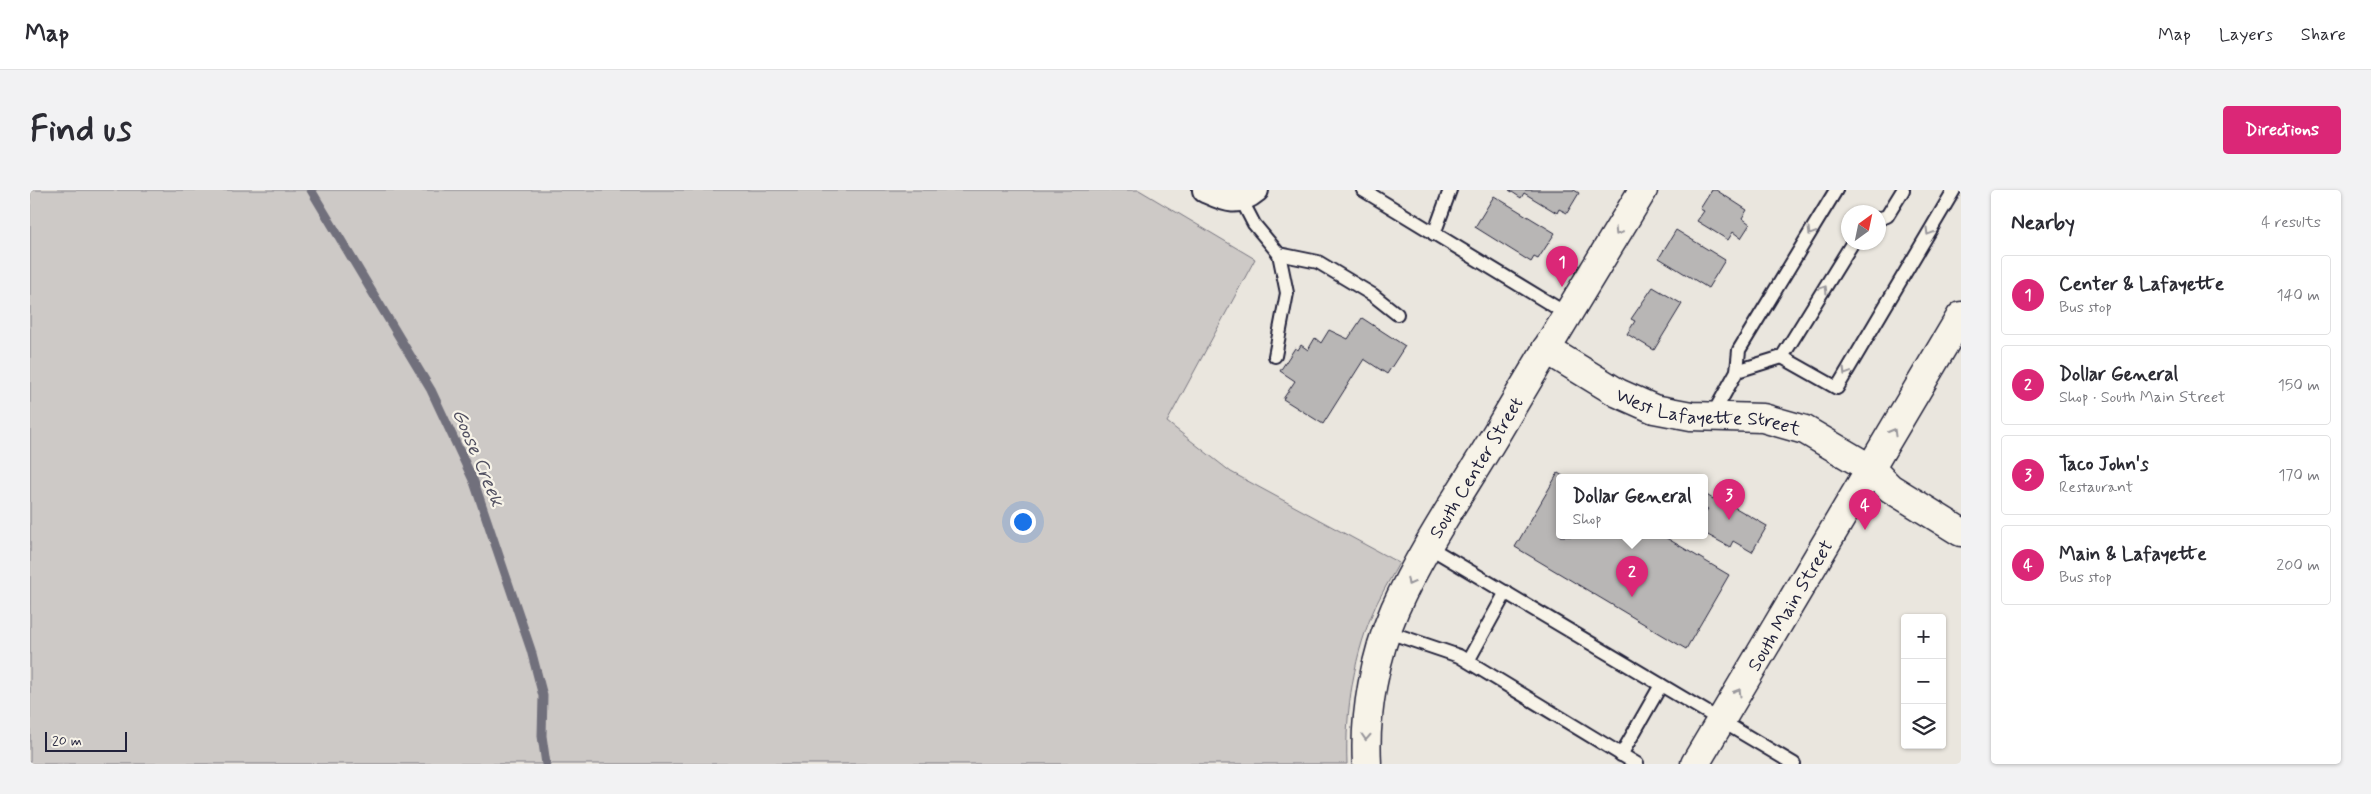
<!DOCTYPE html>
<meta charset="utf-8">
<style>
:root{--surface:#fff;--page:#f2f2f3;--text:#2b2b33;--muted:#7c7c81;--line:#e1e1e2;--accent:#db2777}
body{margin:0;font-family:Mynerve,sans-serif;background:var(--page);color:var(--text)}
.controls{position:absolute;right:15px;bottom:15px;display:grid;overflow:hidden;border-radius:5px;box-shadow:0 1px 4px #0004}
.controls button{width:45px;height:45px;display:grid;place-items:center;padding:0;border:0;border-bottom:1px solid var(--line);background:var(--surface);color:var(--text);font:25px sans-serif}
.compass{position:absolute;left:1811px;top:15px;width:45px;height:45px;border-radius:50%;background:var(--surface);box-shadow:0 1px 4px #0004;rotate:33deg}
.scale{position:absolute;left:15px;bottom:12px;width:82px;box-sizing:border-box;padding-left:5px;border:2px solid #22223b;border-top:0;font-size:14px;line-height:18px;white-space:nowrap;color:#22223b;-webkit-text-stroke:4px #f7f3e8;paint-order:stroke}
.you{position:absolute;left:992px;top:331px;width:18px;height:18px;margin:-12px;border:4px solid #fff;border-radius:50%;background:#1a73e8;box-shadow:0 0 0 8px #1a73e833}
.badge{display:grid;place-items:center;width:32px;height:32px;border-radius:50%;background:var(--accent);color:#fff;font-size:16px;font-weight:700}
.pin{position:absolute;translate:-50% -41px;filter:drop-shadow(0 1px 2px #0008)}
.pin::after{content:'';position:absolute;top:26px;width:18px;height:15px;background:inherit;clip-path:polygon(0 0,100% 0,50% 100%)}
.popup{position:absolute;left:1526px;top:284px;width:152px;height:65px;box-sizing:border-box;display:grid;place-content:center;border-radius:5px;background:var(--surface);filter:drop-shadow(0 1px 4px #0005);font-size:16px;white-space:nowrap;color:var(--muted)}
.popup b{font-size:19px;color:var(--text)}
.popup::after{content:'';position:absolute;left:50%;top:100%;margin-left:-10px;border:10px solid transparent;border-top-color:var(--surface)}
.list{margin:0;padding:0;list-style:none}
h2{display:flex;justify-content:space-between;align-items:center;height:65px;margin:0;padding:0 20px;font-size:21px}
h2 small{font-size:16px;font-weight:400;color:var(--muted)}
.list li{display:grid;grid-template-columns:32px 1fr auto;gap:15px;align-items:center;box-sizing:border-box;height:80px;margin:0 10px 10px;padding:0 10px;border:1px solid var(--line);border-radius:5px}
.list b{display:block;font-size:19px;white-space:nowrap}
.list p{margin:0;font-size:16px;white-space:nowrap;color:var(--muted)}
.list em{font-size:16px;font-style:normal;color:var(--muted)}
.icon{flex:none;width:28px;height:28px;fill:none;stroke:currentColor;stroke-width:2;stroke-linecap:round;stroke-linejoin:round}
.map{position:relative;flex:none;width:1931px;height:574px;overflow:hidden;border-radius:5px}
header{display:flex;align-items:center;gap:30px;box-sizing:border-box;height:70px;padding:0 25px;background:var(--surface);border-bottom:1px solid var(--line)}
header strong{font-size:24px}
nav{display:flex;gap:28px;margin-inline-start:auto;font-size:18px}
.intro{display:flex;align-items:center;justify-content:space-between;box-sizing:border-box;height:120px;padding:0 30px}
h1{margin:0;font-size:35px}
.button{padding:12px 22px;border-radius:5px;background:var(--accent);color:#fff;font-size:18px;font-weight:700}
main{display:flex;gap:30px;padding:0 30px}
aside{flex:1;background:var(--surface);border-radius:5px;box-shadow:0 1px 4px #0004}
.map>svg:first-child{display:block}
.green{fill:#cdc9c6;stroke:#787680}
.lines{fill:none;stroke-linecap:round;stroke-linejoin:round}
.stream{stroke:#716f7b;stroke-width:9}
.building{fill:#b8b6b5;stroke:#22223b}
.service-casing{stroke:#22223b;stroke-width:16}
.minor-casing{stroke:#22223b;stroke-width:28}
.tertiary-casing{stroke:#22223b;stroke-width:31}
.primary-casing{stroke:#22223b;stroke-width:31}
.service{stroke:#f7f3e8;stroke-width:12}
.minor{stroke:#f7f3e8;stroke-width:24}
.tertiary{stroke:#f7f3e8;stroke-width:28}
.primary{stroke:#f7f3e8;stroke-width:28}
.oneway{stroke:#97959a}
.labels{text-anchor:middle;stroke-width:4.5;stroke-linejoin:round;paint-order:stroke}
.street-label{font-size:19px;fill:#22223b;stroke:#f7f3e8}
.water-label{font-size:20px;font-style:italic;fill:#504f60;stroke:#f7f3e8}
</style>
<header>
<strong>Map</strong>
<nav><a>Map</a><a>Layers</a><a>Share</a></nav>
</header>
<div class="intro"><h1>Find us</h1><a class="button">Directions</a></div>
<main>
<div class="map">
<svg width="1931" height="574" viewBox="0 0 1931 574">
<rect width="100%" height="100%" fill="#eae6de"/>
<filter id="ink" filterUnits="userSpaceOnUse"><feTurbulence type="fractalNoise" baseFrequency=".02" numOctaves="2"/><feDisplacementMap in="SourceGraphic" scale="10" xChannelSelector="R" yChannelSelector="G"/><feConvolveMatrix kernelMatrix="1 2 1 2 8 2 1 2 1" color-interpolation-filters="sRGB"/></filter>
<g filter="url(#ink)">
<!-- green -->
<path class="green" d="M 0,0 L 1109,0 L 1225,69 L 1137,232 L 1201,282 L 1369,373 C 1362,386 1354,399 1347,413 C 1324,461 1315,522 1317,574 L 0,574 Z"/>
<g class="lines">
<!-- stream -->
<polyline class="stream" points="281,0 401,200 444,292 501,460 513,506 512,546 516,574"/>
</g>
<!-- building -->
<g class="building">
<polygon points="1479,0 1544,0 1549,3 1537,23 1529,19 1527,23 1494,3 1491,8"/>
<polygon points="1682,0 1686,0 1717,20 1712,28 1720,34 1711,48 1703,42 1698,50 1667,31 1674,21 1670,19"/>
<polygon points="1464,6 1525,43 1508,69 1504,67 1501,72 1445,37"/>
<polygon points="1646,40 1695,70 1678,98 1629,68"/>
<polygon points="1623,97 1652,114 1624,160 1597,144 1605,131 1601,129"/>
<polygon points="1332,128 1375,156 1357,184 1334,169 1293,234 1253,209 1265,191 1250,181 1265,158 1268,160 1271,155 1278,160 1285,148 1291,153 1299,140 1318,149"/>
<polygon points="1528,283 1536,288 1530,288 1530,346 1633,346 1699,385 1656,459 1485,357"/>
<polygon points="1675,304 1683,309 1685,306 1737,336 1722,362 1703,351 1700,357 1674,343 1674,324 1678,319 1674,317"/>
</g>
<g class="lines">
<!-- service casing -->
<g class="service-casing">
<g id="service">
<polyline points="1333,0 1537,124"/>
<polyline points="1211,9 1224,34 1249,64 1288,72 1343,105 1367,124"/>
<polyline points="1848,29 1857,26 1873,0"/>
<polyline points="1404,44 1420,0"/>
<polyline points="1823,52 1752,167 1807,198 1924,0"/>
<polyline points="1245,166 1257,103 1249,64"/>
<polyline points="1707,181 1752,167"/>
<polyline points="1682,226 1707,181 1709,160 1806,0"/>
<polyline points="1399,357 1764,574"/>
<polyline points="1358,442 1429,466 1607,574"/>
<polyline points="1438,471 1476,402"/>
<polyline points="1591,565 1631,495"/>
</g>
</g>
<!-- minor casing -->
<g class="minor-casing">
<path id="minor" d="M 1175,0 C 1195,9 1207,16 1226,0"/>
</g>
<!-- tertiary casing -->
<g class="tertiary-casing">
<g id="tertiary">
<path id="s1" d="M 1516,159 L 1588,203 L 1624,219 L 1661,226 L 1733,228 L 1775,240 L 1841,279 L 1860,298 L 1931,342"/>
</g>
</g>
<!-- primary casing -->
<g class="primary-casing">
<g id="primary">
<path id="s2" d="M 1337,574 C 1334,524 1345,465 1365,419 C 1393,357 1434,298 1469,239 C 1516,159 1565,79 1613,0"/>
<path id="s3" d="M 1665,574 L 1931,126"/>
</g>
</g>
<!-- service -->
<use href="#service" class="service"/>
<!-- minor -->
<use href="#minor" class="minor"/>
<!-- tertiary -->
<use href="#tertiary" class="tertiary"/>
<!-- primary -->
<use href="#primary" class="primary"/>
</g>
<!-- one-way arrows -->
<defs><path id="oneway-chevron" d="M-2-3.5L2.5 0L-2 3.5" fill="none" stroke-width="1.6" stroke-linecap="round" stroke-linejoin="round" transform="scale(1.25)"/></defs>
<g class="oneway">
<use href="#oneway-chevron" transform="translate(1588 42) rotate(122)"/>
<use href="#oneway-chevron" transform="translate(1781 42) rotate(121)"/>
<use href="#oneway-chevron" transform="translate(1899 42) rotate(121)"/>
<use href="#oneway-chevron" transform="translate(1794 99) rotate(-58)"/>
<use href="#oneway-chevron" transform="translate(1816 182) rotate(121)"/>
<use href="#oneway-chevron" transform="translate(1863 242) rotate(-60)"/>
<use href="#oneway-chevron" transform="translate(1380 392) rotate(118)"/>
<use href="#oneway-chevron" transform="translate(1708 502) rotate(-59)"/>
<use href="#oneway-chevron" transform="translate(1336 547) rotate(93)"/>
</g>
</g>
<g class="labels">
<!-- street labels -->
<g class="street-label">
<text dy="7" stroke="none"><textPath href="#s1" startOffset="178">West Lafayette Street</textPath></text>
<text dy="7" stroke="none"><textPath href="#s2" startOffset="322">South Center Street</textPath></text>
<text dy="7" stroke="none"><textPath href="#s3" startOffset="185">South Main Street</textPath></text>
</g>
<!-- water labels -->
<g class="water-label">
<text transform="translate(449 267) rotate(67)" y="7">Goose Creek</text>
</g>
</g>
</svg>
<div class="controls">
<button>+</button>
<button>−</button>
<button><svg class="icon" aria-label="layers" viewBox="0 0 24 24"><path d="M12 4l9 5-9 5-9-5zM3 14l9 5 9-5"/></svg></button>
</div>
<svg class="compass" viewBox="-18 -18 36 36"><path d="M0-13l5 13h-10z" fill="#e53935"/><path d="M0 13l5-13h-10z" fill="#7c7c81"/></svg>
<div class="scale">20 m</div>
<div class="you"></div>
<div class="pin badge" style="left:1532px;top:97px">1</div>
<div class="pin badge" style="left:1602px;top:407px">2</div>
<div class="popup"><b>Dollar General</b>Shop</div>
<div class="pin badge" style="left:1699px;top:330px">3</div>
<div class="pin badge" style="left:1835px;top:340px">4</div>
</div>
<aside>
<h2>Nearby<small>4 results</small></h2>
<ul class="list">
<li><span class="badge">1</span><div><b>Center &amp; Lafayette</b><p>Bus stop</p></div><em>140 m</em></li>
<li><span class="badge">2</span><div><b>Dollar General</b><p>Shop · South Main Street</p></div><em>150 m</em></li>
<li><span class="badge">3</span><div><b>Taco John's</b><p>Restaurant</p></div><em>170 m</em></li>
<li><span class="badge">4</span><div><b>Main &amp; Lafayette</b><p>Bus stop</p></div><em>200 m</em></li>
</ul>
</aside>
</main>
